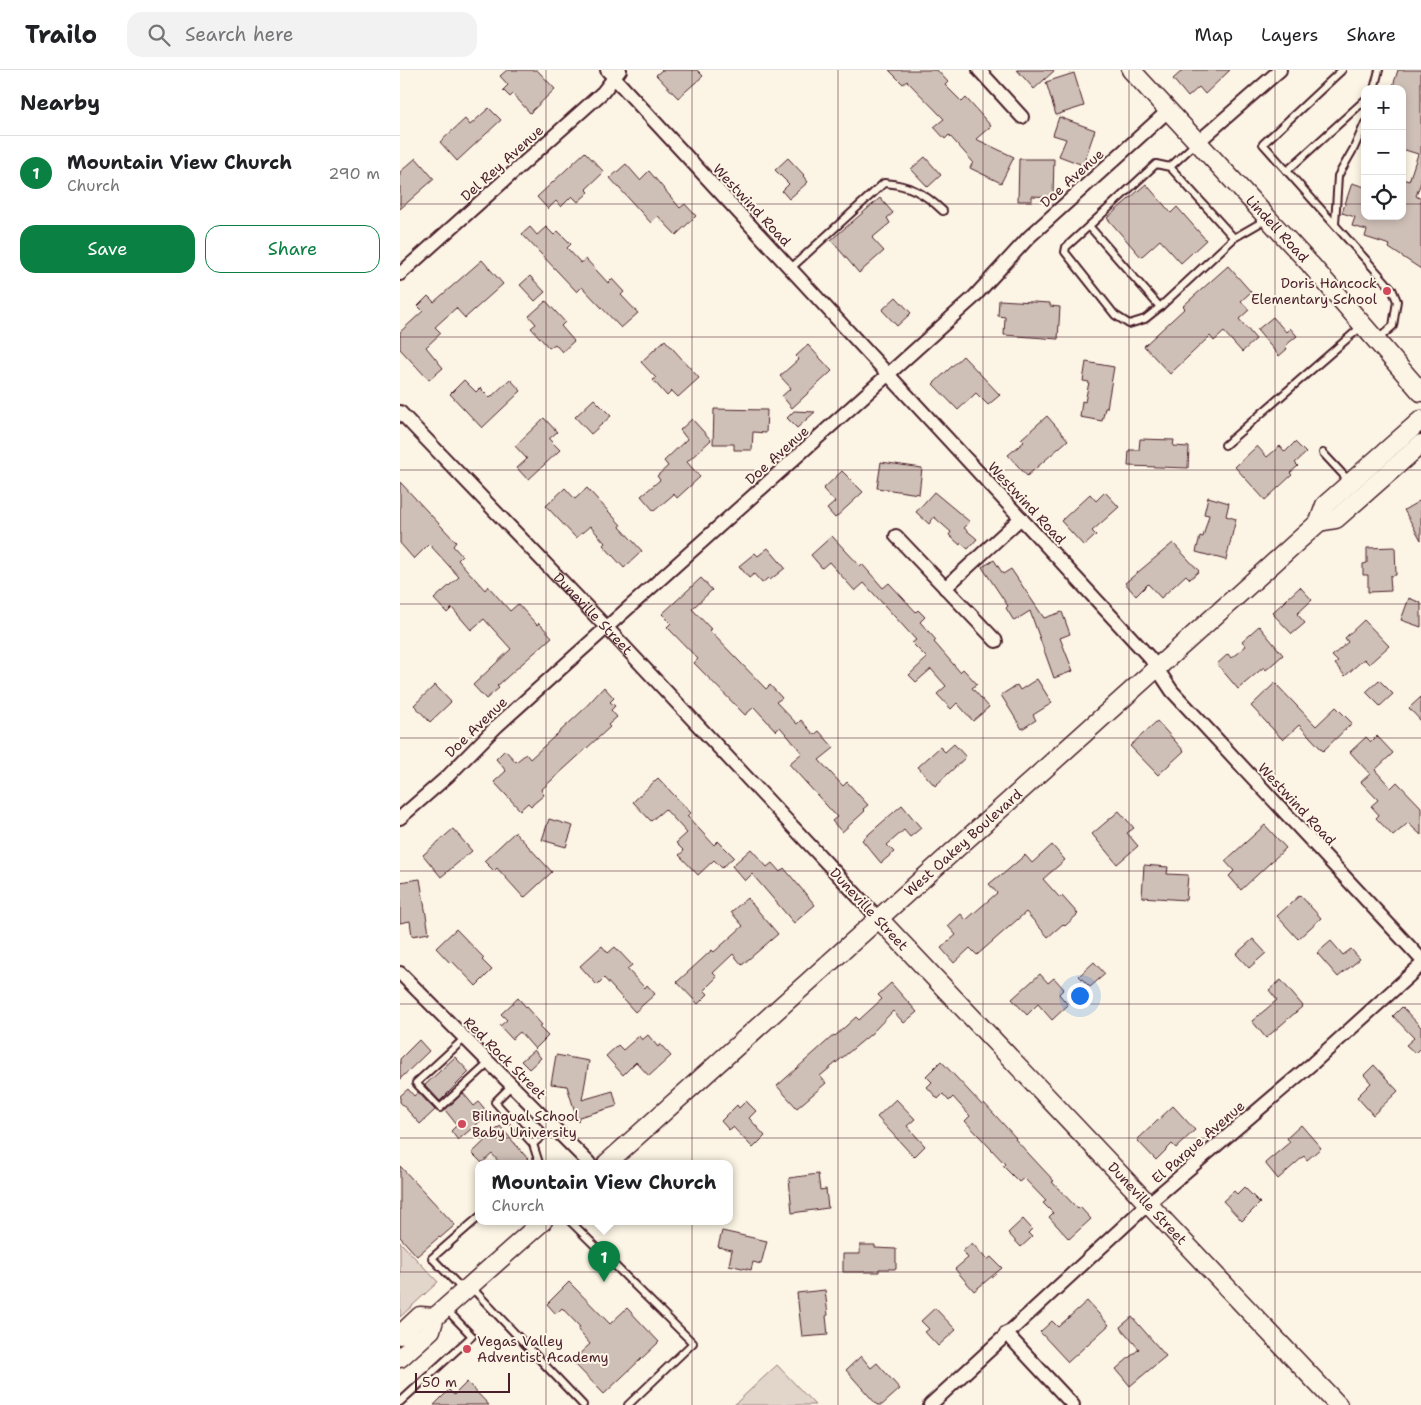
<!DOCTYPE html>
<meta charset="utf-8">
<style>
:root{--surface:#fff;--page:#f2f2f2;--text:#202124;--muted:#757577;--line:#e0e0e0;--accent:#0b8043}
body{margin:0;font-family:"Shantell Sans",sans-serif;background:var(--page);color:var(--text)}
.controls{position:absolute;right:15px;top:15px;display:grid;overflow:hidden;border-radius:10px;box-shadow:0 2px 8px #0003}
.controls button{width:45px;height:45px;display:grid;place-items:center;padding:0;border:0;border-bottom:1px solid var(--line);background:var(--surface);color:var(--text);font:25px sans-serif}
.scale{position:absolute;left:15px;bottom:12px;width:95px;box-sizing:border-box;padding-left:5px;border:2px solid #4a1f2b;border-top:0;font-size:14px;line-height:18px;white-space:nowrap;color:#4a1f2b;-webkit-text-stroke:4px #fcf5e5;paint-order:stroke}
.you{position:absolute;left:679px;top:925px;width:18px;height:18px;margin:-12px;border:4px solid #fff;border-radius:50%;background:#1a73e8;box-shadow:0 0 0 8px #1a73e833}
.badge{display:grid;place-items:center;width:32px;height:32px;border-radius:50%;background:var(--accent);color:#fff;font-size:16px;font-weight:700}
.pin{position:absolute;translate:-50% -41px;filter:drop-shadow(0 1px 2px #0008)}
.pin::after{content:'';position:absolute;top:26px;width:18px;height:15px;background:inherit;clip-path:polygon(0 0,100% 0,50% 100%)}
.popup{position:absolute;left:75px;top:1090px;width:258px;height:65px;box-sizing:border-box;display:grid;place-content:center;border-radius:10px;background:var(--surface);filter:drop-shadow(0 1px 4px #0005);font-size:16px;white-space:nowrap;color:var(--muted)}
.popup b{font-size:19px;color:var(--text)}
.popup::after{content:'';position:absolute;left:50%;top:100%;margin-left:-10px;border:10px solid transparent;border-top-color:var(--surface)}
.list{margin:0;padding:0;list-style:none}
h2{display:flex;justify-content:space-between;align-items:center;height:65px;margin:0;padding:0 20px;font-size:21px}
h2 small{font-size:16px;font-weight:400;color:var(--muted)}
.list li{display:grid;grid-template-columns:32px 1fr auto;gap:15px;align-items:center;box-sizing:border-box;height:75px;padding:0 20px;border-top:1px solid var(--line)}
.list b{display:block;font-size:19px;white-space:nowrap}
.list p{margin:0;font-size:16px;white-space:nowrap;color:var(--muted)}
.list em{font-size:16px;font-style:normal;color:var(--muted)}
.actions{display:flex;gap:10px;padding:15px 20px}
.actions a{flex:1;padding:11px 0;border:1px solid var(--accent);border-radius:15px;text-align:center;font-size:18px;color:var(--accent)}
.actions .main{background:var(--accent);color:#fff}
.icon{flex:none;width:28px;height:28px;fill:none;stroke:currentColor;stroke-width:2;stroke-linecap:round;stroke-linejoin:round}
.map{position:relative;flex:none;width:1021px;height:1335px;overflow:hidden}
header{display:flex;align-items:center;gap:30px;box-sizing:border-box;height:70px;padding:0 25px;background:var(--surface);border-bottom:1px solid var(--line)}
header strong{font-size:24px}
nav{display:flex;gap:28px;margin-inline-start:auto;font-size:18px}
.search{width:350px;height:45px;background:var(--page);display:flex;align-items:center;gap:12px;box-sizing:border-box;padding:0 18px;border-radius:15px;color:var(--muted);font-size:19px}
main{display:flex}
aside{flex:1;background:var(--surface)}
.map>svg:first-child{display:block}
.green{fill:#e2d5ca;stroke:#967a7a}
.building{fill:#cfc0b7;stroke:#4a1f2b}
.lines{fill:none;stroke-linecap:round;stroke-linejoin:round}
.lane-casing{stroke:#4a1f2b;stroke-width:10}
.street-casing{stroke:#4a1f2b;stroke-width:16}
.secondary-casing{stroke:#4a1f2b;stroke-width:21}
.lane{stroke:#fcf5e5;stroke-width:6}
.street{stroke:#fcf5e5;stroke-width:12}
.secondary{stroke:#fcf5e5;stroke-width:18}
.grid{fill:none;stroke:#4a1f2b;stroke-width:1;stroke-opacity:0.55}
.poi-dot{fill:#d1495b;stroke:#fcf5e5;stroke-width:2}
.labels{text-anchor:middle;stroke-width:4;stroke-linejoin:round;paint-order:stroke}
.street-label{font-size:14px;fill:#4a1f2b;stroke:#fcf5e5}
.poi-label{font-size:14px;fill:#4a1f2b;stroke:#fcf5e5;text-anchor:start}
</style>
<header>
<strong>Trailo</strong>
<div class="search"><svg class="icon" aria-label="search" viewBox="0 0 24 24"><circle cx="10" cy="10" r="6"/><path d="M15 15l6 6"/></svg>Search here</div>
<nav><a>Map</a><a>Layers</a><a>Share</a></nav>
</header>
<main>
<aside>
<h2>Nearby<small></small></h2>
<ul class="list">
<li><span class="badge">1</span><div><b>Mountain View Church</b><p>Church</p></div><em>290 m</em></li>
</ul>
<div class="actions"><a class="main">Save</a><a>Share</a></div>
</aside>
<div class="map">
<svg width="1021" height="1335" viewBox="0 0 1021 1335">
<rect width="100%" height="100%" fill="#fcf5e5"/>
<filter id="ink" filterUnits="userSpaceOnUse"><feTurbulence type="fractalNoise" baseFrequency=".02" numOctaves="2"/><feDisplacementMap in="SourceGraphic" scale="10" xChannelSelector="R" yChannelSelector="G"/><feConvolveMatrix kernelMatrix="1 2 1 2 8 2 1 2 1" color-interpolation-filters="sRGB"/></filter>
<g filter="url(#ink)">
<!-- green -->
<g class="green">
<polygon points="0,1172 38,1212 0,1247"/>
<polygon points="377,1295 415,1335 334,1335"/>
</g>
<!-- building -->
<g class="building">
<polygon points="107,0 137,0 155,19 130,43 113,24 110,27 103,20 108,15 100,6"/>
<polygon points="262,0 297,0 303,6 278,28 256,5"/>
<polygon points="489,0 537,0 548,12 545,15 562,32 566,28 591,56 576,69 614,87 601,113 570,98 573,92 549,65 545,69 534,57 544,49 507,11 503,14"/>
<polygon points="617,0 655,0 634,19"/>
<polygon points="783,0 830,0 805,24 799,17 788,27 773,9"/>
<polygon points="998,0 1021,0 1021,112 1016,126 1021,129 1021,199 989,178 990,175 965,167 967,160 952,156 955,147 942,143 952,113 965,117 965,146 1002,146 1002,109 1009,111 1018,84 1002,79 1002,19 992,19"/>
<polygon points="674,3 684,36 656,45 646,12"/>
<polygon points="89,38 101,50 57,91 40,72 65,49 70,55"/>
<polygon points="659,47 695,60 683,95 659,86 666,69 653,65"/>
<polygon points="185,82 204,102 186,119 189,122 178,132 172,126 161,137 156,131 148,139 137,127"/>
<polygon points="525,87 541,105 528,117 511,99"/>
<polygon points="16,88 34,109 0,139 0,102"/>
<polygon points="388,88 404,105 403,106 408,112 389,129 382,121 389,114 375,100"/>
<polygon points="619,89 654,89 653,127 632,126 632,131 618,131"/>
<polygon points="226,94 240,110 249,101 280,138 285,134 296,146 276,165 258,146 251,153 210,108"/>
<polygon points="746,114 771,143 777,137 806,170 781,193 760,170 741,187 707,148"/>
<polygon points="480,128 493,143 487,148 490,153 472,168 484,181 459,203 431,170"/>
<polygon points="130,157 137,165 146,157 154,165 158,161 171,174 167,178 181,193 186,189 208,213 212,209 224,222 221,225 238,243 221,258 182,217 177,222 122,164"/>
<polygon points="82,190 103,214 65,248 56,238 35,257 41,263 26,277 43,298 29,310 0,279 0,262 23,241 18,236 28,226 34,232"/>
<polygon points="828,196 851,222 841,231 849,240 839,249 856,269 842,282 824,262 814,271 810,266 770,304 744,276 785,238 783,236"/>
<polygon points="130,206 145,222 135,231 120,215"/>
<polygon points="496,227 511,243 497,256 482,240"/>
<polygon points="599,230 650,233 650,236 660,237 658,269 604,265 605,247 598,246"/>
<polygon points="146,231 165,252 161,256 174,271 162,282 155,274 149,278 131,258 136,254 129,246"/>
<polygon points="873,247 886,262 890,258 897,266 885,276 887,279 879,286 857,260"/>
<polygon points="265,270 299,308 278,327 272,321 267,326 253,310 256,308 241,292"/>
<polygon points="408,275 432,301 392,338 382,326 391,318 380,306 399,289 396,286"/>
<polygon points="563,286 600,325 588,335 576,323 558,340 533,314"/>
<polygon points="686,292 714,297 707,338 705,338 702,351 680,347 682,331 685,332 689,312 683,311"/>
<polygon points="110,309 121,321 82,358 50,324 64,310 76,322 80,318 90,328"/>
<polygon points="194,329 211,346 191,364 175,347"/>
<polygon points="314,339 367,340 366,363 353,362 352,380 334,380 334,374 313,374"/>
<polygon points="394,341 415,342 397,358 387,348"/>
<polygon points="647,346 668,370 627,406 608,385 624,372 621,369"/>
<polygon points="144,348 157,362 149,369 160,380 128,410 117,398 127,389 115,376"/>
<polygon points="292,349 311,370 287,392 300,407 277,428 274,424 254,441 241,426 260,410 257,406 268,396 264,391 287,369 280,360"/>
<polygon points="740,369 774,370 773,376 789,377 788,398 728,396 729,380 739,380"/>
<polygon points="895,372 906,383 895,393 898,396 890,403 892,405 865,430 835,397 857,376 867,387 880,376 885,382"/>
<polygon points="481,392 522,398 519,424 477,418"/>
<polygon points="442,401 463,422 435,448 427,439 435,432 423,419"/>
<polygon points="0,412 56,472 53,476 62,486 58,490 85,520 88,516 110,541 118,534 137,555 139,553 152,567 97,616 99,618 86,629 73,615 111,579 84,549 71,560 52,538 47,543 34,529 59,507 29,474 14,489 0,473"/>
<polygon points="165,418 175,429 187,418 221,455 220,457 242,481 224,498 203,475 205,473 190,456 176,468 146,436"/>
<polygon points="534,422 570,452 564,458 577,469 568,479 561,473 560,475 549,465 551,462 534,447 529,454 516,442"/>
<polygon points="705,422 719,437 692,461 696,465 684,476 661,451 690,424 696,431"/>
<polygon points="808,427 829,433 826,446 836,449 826,490 796,482 800,466 803,467 809,445 804,444"/>
<polygon points="1021,430 1021,470 1004,440"/>
<polygon points="432,466 460,496 462,494 483,518 489,513 516,542 518,540 525,547 520,552 536,570 534,572 560,602 563,599 577,614 572,618 589,637 573,651 557,633 551,639 537,624 546,616 531,599 516,612 509,605 527,588 512,573 516,570 464,513 455,521 429,492 422,498 411,485"/>
<polygon points="773,473 799,501 790,509 786,505 761,528 748,514 736,526 725,513"/>
<polygon points="995,477 996,505 990,506 991,521 968,522 968,505 963,505 963,494 967,493 967,478"/>
<polygon points="368,478 385,498 370,510 368,508 362,513 354,504 349,508 339,496 355,483 358,486"/>
<polygon points="594,490 603,504 611,499 644,548 662,542 670,564 660,568 673,601 654,608 630,541 614,551 606,538 608,536 582,497"/>
<polygon points="301,508 312,520 292,539 311,559 309,560 366,619 370,615 382,628 376,632 397,654 401,650 414,665 419,661 434,678 419,690 443,716 447,712 468,735 463,739 465,741 442,762 432,751 437,747 389,694 402,683 380,657 376,661 354,637 345,645 294,593 298,589 267,557 271,553 262,544"/>
<polygon points="900,517 912,530 897,544 905,553 892,564 872,543"/>
<polygon points="1009,528 1021,533 1021,557 1001,550"/>
<polygon points="964,550 989,576 969,594 964,589 945,606 935,594 938,592 932,586 948,572 945,568"/>
<polygon points="859,556 883,585 866,600 864,597 838,619 817,594 828,584 831,588 846,576 842,571"/>
<polygon points="637,609 652,633 633,645 636,650 622,659 601,625 617,615 620,620"/>
<polygon points="979,610 993,624 980,636 966,622"/>
<polygon points="875,613 916,656 936,637 952,653 923,681 899,655 883,670 851,636"/>
<polygon points="35,615 51,632 30,652 14,635"/>
<polygon points="204,617 214,628 210,632 215,636 211,640 217,647 208,655 210,657 141,720 144,725 131,736 128,733 120,740 94,712 106,701 96,689 105,680 116,692 126,684 130,689 181,642"/>
<polygon points="1021,627 1021,651 1009,638"/>
<polygon points="757,651 784,681 758,705 730,676"/>
<polygon points="977,666 993,683 975,700 991,718 997,712 1021,737 1021,765 1008,753 993,766 976,748 979,745 971,736 978,730 961,712 970,704 950,682 966,667 971,672"/>
<polygon points="554,674 566,687 535,716 518,697 540,677 545,682"/>
<polygon points="258,708 291,743 287,746 314,775 318,771 334,787 322,798 314,790 298,805 279,785 284,781 276,773 287,763 265,739 251,751 233,732"/>
<polygon points="502,735 521,758 510,767 504,760 487,775 494,782 481,793 462,770"/>
<polygon points="719,741 734,758 727,763 738,776 717,794 692,764"/>
<polygon points="149,749 173,756 166,777 142,770"/>
<polygon points="865,755 886,778 841,820 829,806 834,801 825,791"/>
<polygon points="53,759 72,781 41,807 23,785"/>
<polygon points="115,762 152,802 124,828 97,798 94,801 84,791"/>
<polygon points="652,775 665,790 643,809 660,828 662,826 678,844 665,856 663,854 648,867 626,842 577,885 570,878 554,893 541,878 556,865 548,856 561,844 566,850 597,823 589,814 600,805 601,806 625,785 632,793"/>
<polygon points="351,779 367,797 372,793 380,802 384,798 415,835 394,853 352,804 345,811 332,796"/>
<polygon points="744,795 768,797 767,804 788,805 786,830 742,827"/>
<polygon points="20,809 29,863 12,866 10,851 0,853 0,812"/>
<polygon points="900,825 921,848 898,869 877,846"/>
<polygon points="347,828 378,864 342,895 333,884 313,903 317,907 304,920 308,924 298,934 277,912 312,880 314,882 343,856 331,842"/>
<polygon points="56,859 84,888 82,890 92,900 76,916 52,891 50,893 36,878"/>
<polygon points="853,869 866,883 849,898 836,884"/>
<polygon points="931,871 943,885 951,879 960,889 938,907 917,883"/>
<polygon points="202,876 208,883 215,877 232,895 227,899 245,918 247,915 255,924 235,942 204,908 197,915 180,896"/>
<polygon points="694,892 705,904 690,917 679,906"/>
<polygon points="640,904 648,913 654,908 664,919 659,924 668,935 652,950 638,934 627,945 612,929"/>
<polygon points="881,910 903,936 866,968 852,951 877,930 869,920"/>
<polygon points="491,913 517,942 504,953 493,941 471,964 420,1006 426,1013 397,1038 377,1016 434,965 435,966 456,947 459,950 482,929 478,925"/>
<polygon points="118,928 142,955 139,957 148,966 135,979 120,962 112,969 100,956 107,950 101,944"/>
<polygon points="1002,937 1021,957 1021,977 1015,983 1006,975 1014,968 993,946"/>
<polygon points="248,965 258,977 260,974 271,986 249,1006 236,992 223,1005 206,986 218,975 223,980 239,966 242,970"/>
<polygon points="19,970 29,981 0,1009 0,989"/>
<polygon points="134,980 141,988 129,999 121,991"/>
<polygon points="156,985 189,991 182,1030 213,1021 217,1036 179,1047 178,1052 167,1016 151,1014"/>
<polygon points="55,987 69,1002 40,1031 25,1015"/>
<polygon points="541,991 582,1035 584,1033 616,1068 615,1069 654,1111 652,1112 678,1139 680,1137 691,1149 669,1169 649,1147 653,1143 643,1133 646,1131 624,1108 619,1112 603,1096 605,1094 565,1051 570,1046 553,1027 549,1031 543,1024 538,1029 527,1017 532,1012 526,1006"/>
<polygon points="974,995 998,1021 973,1045 957,1027 971,1013 964,1005"/>
<polygon points="8,1019 14,1026 18,1022 35,1040 20,1054 0,1032 0,1026"/>
<polygon points="63,1023 74,1036 79,1032 89,1044 58,1070 51,1061 57,1055 45,1040"/>
<polygon points="496,1029 515,1049 507,1056 525,1076 514,1087 477,1047"/>
<polygon points="346,1031 356,1041 349,1048 365,1066 353,1078 333,1057 329,1060 321,1051 337,1035 339,1038"/>
<polygon points="773,1036 795,1060 776,1078 772,1074 756,1090 737,1070"/>
<polygon points="901,1055 921,1078 907,1090 904,1086 878,1109 865,1093 890,1072 887,1068"/>
<polygon points="100,1056 128,1089 123,1093 100,1093 92,1084 82,1093 72,1083"/>
<polygon points="0,1096 55,1155 40,1168 39,1167 17,1186 0,1167"/>
<polygon points="418,1104 420,1120 426,1119 428,1138 392,1143 389,1108"/>
<polygon points="844,1117 860,1133 842,1151 823,1131 834,1121 837,1124"/>
<polygon points="623,1149 632,1159 628,1163 632,1167 621,1177 608,1163"/>
<polygon points="322,1161 367,1171 361,1194 353,1192 351,1200 329,1195 332,1180 318,1177"/>
<polygon points="572,1173 587,1190 591,1187 602,1198 574,1221 555,1199 568,1188 563,1181"/>
<polygon points="460,1175 475,1175 475,1178 496,1179 496,1199 479,1199 479,1202 443,1202 443,1184 460,1184"/>
<polygon points="169,1212 210,1254 227,1238 259,1272 204,1324 172,1291 190,1274 178,1260 180,1257 162,1238 156,1244 147,1234"/>
<polygon points="425,1220 428,1245 426,1246 428,1265 402,1267 397,1223"/>
<polygon points="687,1231 709,1255 668,1292 640,1262 652,1251 658,1257"/>
<polygon points="535,1238 556,1260 538,1276 525,1262 529,1259 521,1251"/>
<polygon points="732,1247 766,1286 730,1316 716,1299 739,1279 720,1257"/>
<polygon points="461,1286 471,1298 477,1293 500,1319 482,1335 477,1335 446,1300"/>
<polygon points="67,1312 89,1335 34,1335 49,1320 54,1325"/>
</g>
<g class="lines">
<!-- lane casing -->
<g class="lane-casing">
<g id="lane">
<polyline points="942,0 863,74 992,219 997,231 993,256 977,270"/>
<polyline points="974,19 979,0"/>
<polyline points="770,97 797,72"/>
<polyline points="887,101 965,30"/>
<polyline points="935,154 938,106 954,78 965,53"/>
<polyline points="689,156 666,177 665,182 715,245 729,254 745,249 760,237"/>
<polyline points="834,168 770,97 756,94 689,156 760,237 834,168 867,149"/>
<path d="M 390,199 L 484,113 C 510,115 524,123 543,141"/>
<polyline points="825,375 962,256"/>
<polyline points="923,383 950,412"/>
<polyline points="65,968 16,1013 40,1038 89,993"/>
<polyline points="112,1015 95,1032 133,1074 139,1093"/>
<polyline points="133,1074 153,1057"/>
<polyline points="170,1151 293,1273 228,1335"/>
<polyline points="71,1217 183,1335"/>
<polyline points="63,1220 32,1188 79,1147"/>
<polyline points="0,1332 72,1266 46,1239"/>
</g>
</g>
<!-- street casing -->
<g class="street-casing">
<g id="street">
<polyline points="207,0 750,588 772,621 1021,889"/>
<polyline points="579,0 622,47"/>
<polyline points="798,72 880,0"/>
<polyline points="0,204 203,22 220,0"/>
<path id="s1" d="M 0,342 L 207,558 L 479,849"/>
<polyline points="496,466 596,571"/>
<polyline points="545,518 621,448"/>
<polyline points="0,748 48,706 97,656 573,228 629,167 769,40"/>
<polyline points="0,903 189,1093"/>
<polyline points="606,1263 673,1335"/>
<polyline points="530,1335 749,1133 913,993 1021,895"/>
</g>
</g>
<!-- secondary casing -->
<g class="secondary-casing">
<g id="secondary">
<path id="s2" d="M 731,0 L 910,194 L 1021,322"/>
<polyline points="919,452 936,449 1021,374"/>
<path id="s3" d="M 479,849 L 938,1335"/>
<path id="s4" d="M 207,1093 L 919,452 L 925,435 L 1021,350"/>
<polyline points="0,1265 20,1246 35,1247"/>
<polyline points="0,1288 31,1260 35,1247 143,1151"/>
</g>
</g>
<!-- lane -->
<use href="#lane" class="lane"/>
<!-- street -->
<use href="#street" class="street"/>
<!-- secondary -->
<use href="#secondary" class="secondary"/>
</g>
</g>
<!-- grid -->
<path class="grid" d="M 146,0 L 146,1335M 292,0 L 292,1335M 438,0 L 438,1335M 583,0 L 583,1335M 729,0 L 729,1335M 875,0 L 875,1335M 0,134 L 965,134M 1002,134 L 1021,134M 0,267 L 1021,267M 0,400 L 1021,400M 0,534 L 1021,534M 0,668 L 1021,668M 0,801 L 1021,801M 0,934 L 1021,934M 0,1068 L 1021,1068M 0,1202 L 1021,1202"/>
<!-- markers -->
<g class="poi-dot">
<circle cx="987" cy="221" r="5"/>
<circle cx="62" cy="1054" r="5"/>
<circle cx="67" cy="1279" r="5"/>
</g>
<g class="labels">
<!-- street labels -->
<g class="street-label">
<text transform="translate(102 93) rotate(-42)" y="5">Del Rey Avenue</text>
<text transform="translate(672 108) rotate(-42)" y="5">Doe Avenue</text>
<text transform="translate(352 135) rotate(47)" y="5">Westwind Road</text>
<text dy="5" stroke="none"><textPath href="#s2" startOffset="216">Lindell Road</textPath></text>
<text transform="translate(377 385) rotate(-42)" y="5">Doe Avenue</text>
<text transform="translate(627 433) rotate(47)" y="5">Westwind Road</text>
<text dy="5" stroke="none"><textPath href="#s1" startOffset="279">Duneville Street</textPath></text>
<text transform="translate(76 657) rotate(-44)" y="5">Doe Avenue</text>
<text transform="translate(897 734) rotate(47)" y="5">Westwind Road</text>
<text dy="5" stroke="none"><textPath href="#s4" startOffset="479">West Oakey Boulevard</textPath></text>
<text transform="translate(469 839) rotate(47)" y="5">Duneville Street</text>
<text transform="translate(105 988) rotate(45)" y="5">Red Rock Street</text>
<text transform="translate(798 1072) rotate(-41)" y="5">El Parque Avenue</text>
<text dy="5" stroke="none"><textPath href="#s3" startOffset="391">Duneville Street</textPath></text>
</g>
<!-- poi labels -->
<g class="poi-label">
<text x="977" y="218" text-anchor="end">Doris Hancock<tspan x="977" dy="16">Elementary School</tspan></text>
<text x="72" y="1051">Bilingual School<tspan x="72" dy="16">Baby University</tspan></text>
<text x="77" y="1276">Vegas Valley<tspan x="77" dy="16">Adventist Academy</tspan></text>
</g>
</g>
</svg>
<div class="controls">
<button>+</button>
<button>−</button>
<button><svg class="icon" aria-label="locate" viewBox="0 0 24 24"><circle cx="12" cy="12" r="6"/><path d="M12 2v4M12 18v4M2 12h4M18 12h4"/></svg></button>
</div>
<div class="scale">50 m</div>
<div class="you"></div>
<div class="pin badge" style="left:204px;top:1212px">1</div>
<div class="popup"><b>Mountain View Church</b>Church</div>
</div>
</main>
